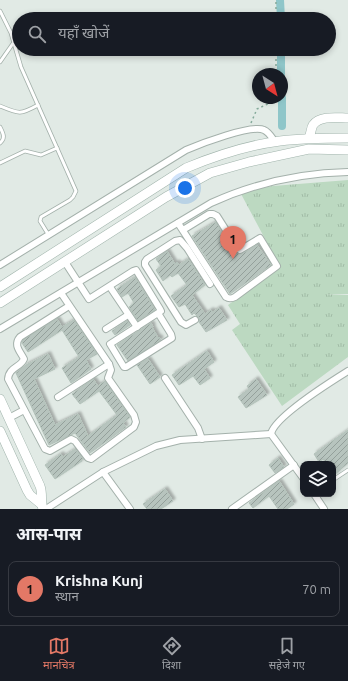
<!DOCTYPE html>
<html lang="hi">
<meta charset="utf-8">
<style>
:root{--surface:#171b24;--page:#20242c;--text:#f1f3f6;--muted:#9ea1a6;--line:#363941;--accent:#e37866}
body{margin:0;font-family:Ubuntu,"Noto Sans Devanagari",sans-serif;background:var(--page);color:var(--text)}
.controls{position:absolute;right:12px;bottom:12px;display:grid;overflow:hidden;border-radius:8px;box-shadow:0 2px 6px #0003}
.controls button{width:36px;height:36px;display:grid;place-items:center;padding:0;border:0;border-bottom:1px solid var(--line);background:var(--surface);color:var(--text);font:20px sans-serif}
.compass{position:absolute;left:252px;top:68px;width:36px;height:36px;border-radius:50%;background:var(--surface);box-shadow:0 2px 6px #0003;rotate:144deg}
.you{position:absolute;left:185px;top:188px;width:14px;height:14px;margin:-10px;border:3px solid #fff;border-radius:50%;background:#1a73e8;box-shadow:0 0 0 6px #1a73e833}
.badge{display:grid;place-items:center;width:26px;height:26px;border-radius:50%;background:var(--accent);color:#111;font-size:13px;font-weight:700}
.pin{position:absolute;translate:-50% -33px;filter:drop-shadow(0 1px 2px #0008)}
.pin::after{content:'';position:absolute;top:21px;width:14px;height:12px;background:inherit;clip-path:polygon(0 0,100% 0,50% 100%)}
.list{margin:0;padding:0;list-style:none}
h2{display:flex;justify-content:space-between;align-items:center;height:52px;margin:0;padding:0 16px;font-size:17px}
h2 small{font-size:13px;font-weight:400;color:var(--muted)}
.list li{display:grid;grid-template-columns:26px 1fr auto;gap:12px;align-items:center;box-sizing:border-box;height:56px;margin:0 8px 8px;padding:0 8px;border:1px solid var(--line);border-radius:8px}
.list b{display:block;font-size:15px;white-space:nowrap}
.list p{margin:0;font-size:13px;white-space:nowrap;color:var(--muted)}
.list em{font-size:13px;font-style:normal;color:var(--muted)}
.icon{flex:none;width:22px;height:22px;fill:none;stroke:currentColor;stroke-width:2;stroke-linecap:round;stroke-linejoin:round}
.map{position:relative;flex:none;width:348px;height:509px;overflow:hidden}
.search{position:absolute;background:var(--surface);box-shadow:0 2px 6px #0003;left:12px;right:12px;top:12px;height:44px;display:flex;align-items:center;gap:10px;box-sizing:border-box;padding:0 14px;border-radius:22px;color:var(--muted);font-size:15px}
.sheet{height:116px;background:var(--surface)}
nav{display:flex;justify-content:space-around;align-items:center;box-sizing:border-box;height:56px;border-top:1px solid var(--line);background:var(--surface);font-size:11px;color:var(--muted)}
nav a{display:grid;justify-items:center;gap:2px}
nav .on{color:var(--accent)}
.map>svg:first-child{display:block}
.park{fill:url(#park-tufts)}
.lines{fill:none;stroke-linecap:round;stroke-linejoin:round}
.canal{stroke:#8fc6c9;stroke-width:8}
.building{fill:url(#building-hatch);stroke:#b4c3bb;filter:url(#shadow)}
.lane-casing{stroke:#a4b1ab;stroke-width:4.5}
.street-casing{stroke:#a4b1ab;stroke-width:8}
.secondary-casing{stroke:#a1b4ac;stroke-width:10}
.path{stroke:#85aa9b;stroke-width:1.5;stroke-dasharray:2 3;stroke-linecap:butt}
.lane{stroke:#fff;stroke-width:3}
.street{stroke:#fff;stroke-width:6}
.secondary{stroke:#fff;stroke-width:9}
</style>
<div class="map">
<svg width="348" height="509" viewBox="0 0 348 509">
<defs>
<pattern id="park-tufts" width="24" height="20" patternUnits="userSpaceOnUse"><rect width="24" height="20" fill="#bcd9c1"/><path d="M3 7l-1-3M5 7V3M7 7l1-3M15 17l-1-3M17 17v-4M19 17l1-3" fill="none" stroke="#a1bba6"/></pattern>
<pattern id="building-hatch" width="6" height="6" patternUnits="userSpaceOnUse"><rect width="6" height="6" fill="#b7c4be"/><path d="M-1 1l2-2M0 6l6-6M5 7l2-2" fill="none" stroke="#94a09b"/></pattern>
<filter id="shadow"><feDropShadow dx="2.5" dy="-2.5" stdDeviation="1" flood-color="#0004"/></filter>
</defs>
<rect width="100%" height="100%" fill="#e1eae5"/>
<!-- park -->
<polygon class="park" points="348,180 348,294 325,294 348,295 348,357 282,406 232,330 240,324 228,305 280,267 240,192 273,186"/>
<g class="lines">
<!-- canal -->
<g class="canal">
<polyline points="280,0 281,19"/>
<polyline points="281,49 281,74"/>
<polyline points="282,98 282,126"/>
</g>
</g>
<!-- building -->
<g class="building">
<polygon points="216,222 234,255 237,253 242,254 257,245 271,265 230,294 192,236"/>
<polygon points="167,251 175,264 177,262 179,265 188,259 205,285 192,295 205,314 211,310 213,312 219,308 227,320 206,332 199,322 199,318 194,313 192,315 185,304 179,307 171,296 187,285 178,273 172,277 170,275 163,281 156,270 161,266 156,259"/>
<polygon points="135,277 155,310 138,321 129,307 134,303 128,293 122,297 117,289"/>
<polygon points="57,319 62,327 74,320 97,354 86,360 91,369 71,383 62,368 79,357 62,330 28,352 22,343 23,340"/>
<polygon points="127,321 130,325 115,335 112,331"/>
<polygon points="151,323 153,327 152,327 158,338 159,337 161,340 128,361 117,345"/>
<polygon points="207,351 214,362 204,369 210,378 200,385 193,376 179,385 172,375"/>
<polygon points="48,354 55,369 34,379 55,425 78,414 88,436 117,415 99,391 80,404 72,394 93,379 98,386 105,381 130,417 123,423 126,427 90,453 75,433 49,445 16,373 26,365"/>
<polygon points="148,359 160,377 150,384 137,365"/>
<polygon points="256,379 267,395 246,408 238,397 249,389 247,386"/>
<polygon points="348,430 348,463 333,476 333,464 327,464 323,459 319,462 314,454"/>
<polygon points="75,449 83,459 81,460 82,461 55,479 45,465 61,454 63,457"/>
<polygon points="278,458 284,467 275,473 269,465"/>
<polygon points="279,481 294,504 287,509 278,509 269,496 253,508 249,503"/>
<polygon points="165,489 173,501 161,509 147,509 143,504"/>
</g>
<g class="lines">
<!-- lane casing -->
<g class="lane-casing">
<g id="lane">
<polyline points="0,11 11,33 21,67 76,191 73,197 70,200 41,217 40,221 48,234"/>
<polyline points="0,62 14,42"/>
<path d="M 0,106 C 19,114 20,115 38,105"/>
<path d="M 0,127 C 3,133 6,138 0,143"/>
<polyline points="0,163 25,151 41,155 57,148"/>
<polyline points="333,480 348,470"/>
</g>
</g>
<!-- street casing -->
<g class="street-casing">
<g id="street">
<path d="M 178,223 L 226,297 C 229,299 231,299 235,297 L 277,266 L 260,238 L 240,250 L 238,249 L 217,216 L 213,214 L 209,214 L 183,230"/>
<polyline points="65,262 89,299 133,271 136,270 160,309 161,311 158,313 110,344 124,367 126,367 172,338 171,334 158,313"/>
<path d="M 0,265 L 186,150 C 200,144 252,124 264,130 C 269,132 272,138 275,142"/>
<polyline points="110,287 137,327"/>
<path d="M 61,293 L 109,364 L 111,370 L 108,378 L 134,415 L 136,422 L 134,427 L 91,459 L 88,458 L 75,441 L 71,439 L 50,451 L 45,449 L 8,379 C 9,367 20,368 24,359 C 20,351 13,345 20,337 L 69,306"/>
<polyline points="195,320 186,325 181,322 145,265 145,262 147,259 175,241 180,240 187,248 210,284"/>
<path d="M 0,329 L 211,203 C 255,183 299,173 348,172"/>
<polyline points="106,329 128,315"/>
<polyline points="165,378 198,428 202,439"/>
<polyline points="58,397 109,364"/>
<polyline points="9,418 24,410"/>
<path d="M 271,434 C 274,417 332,381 348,371"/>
<polyline points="271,434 303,478"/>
<polyline points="103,472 130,509"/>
<polyline points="314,494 324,509"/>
<polyline points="46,509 103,472 156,446 180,440 271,434"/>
<polyline points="232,509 294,465"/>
</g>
</g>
<!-- secondary casing -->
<g class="secondary-casing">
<g id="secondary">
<path d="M 309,138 C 311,134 311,128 313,125 C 320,115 338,118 348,118"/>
<path d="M 0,287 L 186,168 C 215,156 249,145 280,141 C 303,138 325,138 348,138"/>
<polyline points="0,303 166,197 210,173 249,162 309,149 348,150"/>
<path d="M 0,399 L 40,486 C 43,494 40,501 43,509"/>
<polyline points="0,431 27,490 30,495 41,504"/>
</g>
</g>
<!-- path -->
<g class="path">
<polyline points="276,19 276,0"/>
<polyline points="276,49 276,74"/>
<polyline points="251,123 257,109 272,102 274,98"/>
</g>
<!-- lane -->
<use href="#lane" class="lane"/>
<!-- street -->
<use href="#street" class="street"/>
<!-- secondary -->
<use href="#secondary" class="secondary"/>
</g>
</svg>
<div class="controls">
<button><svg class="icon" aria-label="layers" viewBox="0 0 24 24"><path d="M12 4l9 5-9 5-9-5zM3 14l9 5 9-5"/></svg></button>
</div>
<svg class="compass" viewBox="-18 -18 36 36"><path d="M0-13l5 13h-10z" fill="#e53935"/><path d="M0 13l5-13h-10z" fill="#9ea1a6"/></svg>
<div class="you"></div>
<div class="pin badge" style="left:233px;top:259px">1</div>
<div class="search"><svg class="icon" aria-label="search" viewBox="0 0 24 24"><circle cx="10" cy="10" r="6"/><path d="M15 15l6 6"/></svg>यहाँ खोजें</div>
</div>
<section class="sheet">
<h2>आस-पास<small></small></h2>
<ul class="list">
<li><span class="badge">1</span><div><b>Krishna Kunj</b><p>स्थान</p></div><em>70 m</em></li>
</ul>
</section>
<nav>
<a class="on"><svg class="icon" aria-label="map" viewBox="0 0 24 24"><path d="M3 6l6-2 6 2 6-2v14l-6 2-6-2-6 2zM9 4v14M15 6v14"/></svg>मानचित्र</a>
<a><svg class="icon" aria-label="directions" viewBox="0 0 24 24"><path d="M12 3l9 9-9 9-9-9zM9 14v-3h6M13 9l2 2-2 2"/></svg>दिशा</a>
<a><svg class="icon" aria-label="saved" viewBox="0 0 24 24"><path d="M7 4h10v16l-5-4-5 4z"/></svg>सहेजे गए</a>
</nav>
